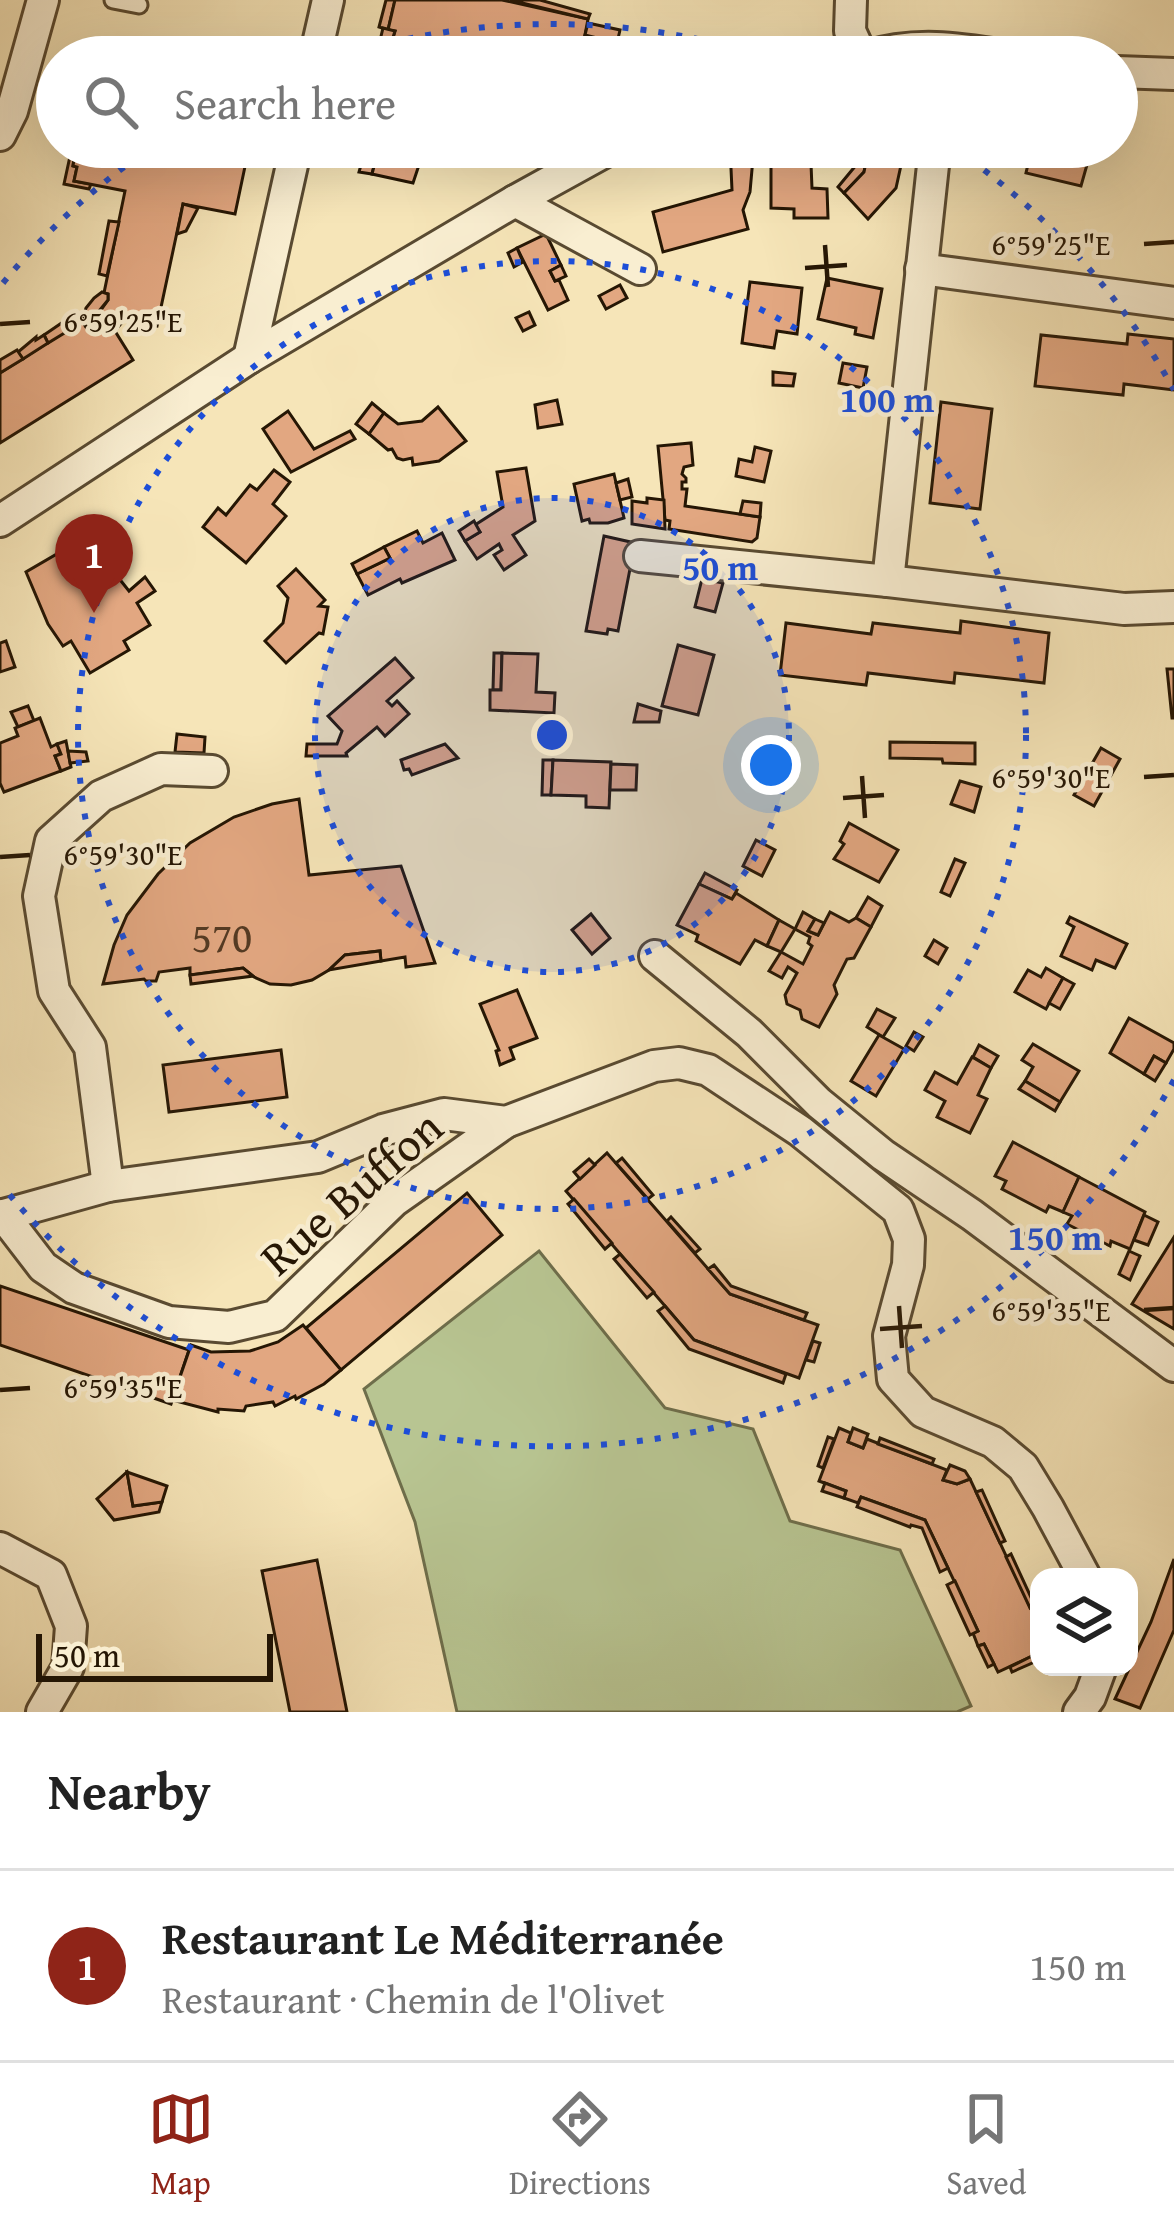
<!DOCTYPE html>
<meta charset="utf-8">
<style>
:root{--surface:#fff;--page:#f6f6f6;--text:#222;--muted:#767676;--line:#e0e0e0;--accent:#8f2418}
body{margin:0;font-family:"Gentium Book Plus",serif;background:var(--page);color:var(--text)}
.controls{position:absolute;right:36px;bottom:36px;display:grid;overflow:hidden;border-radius:24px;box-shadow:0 12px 48px #0002}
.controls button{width:108px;height:108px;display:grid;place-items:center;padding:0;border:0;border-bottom:3px solid var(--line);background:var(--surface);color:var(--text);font:60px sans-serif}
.scale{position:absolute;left:36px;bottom:30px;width:237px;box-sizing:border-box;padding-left:12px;border:6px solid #251604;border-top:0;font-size:33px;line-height:42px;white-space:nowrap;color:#251604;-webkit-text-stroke:9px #f9eed1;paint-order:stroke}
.you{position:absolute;left:771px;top:765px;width:42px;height:42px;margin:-30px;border:9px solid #fff;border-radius:50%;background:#1a73e8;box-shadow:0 0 0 18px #1a73e833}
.badge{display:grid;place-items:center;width:78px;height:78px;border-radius:50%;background:var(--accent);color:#fff;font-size:39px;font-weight:700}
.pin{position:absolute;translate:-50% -99px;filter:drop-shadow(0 3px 6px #0008)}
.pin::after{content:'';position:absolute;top:63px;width:42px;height:36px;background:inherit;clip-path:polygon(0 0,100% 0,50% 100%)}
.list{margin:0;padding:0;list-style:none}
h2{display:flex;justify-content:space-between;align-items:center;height:156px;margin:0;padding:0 48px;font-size:51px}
h2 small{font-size:39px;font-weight:400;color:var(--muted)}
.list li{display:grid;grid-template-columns:78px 1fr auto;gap:36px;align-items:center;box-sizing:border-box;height:192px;padding:0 48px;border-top:3px solid var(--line)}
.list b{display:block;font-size:45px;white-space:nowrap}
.list p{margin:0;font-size:39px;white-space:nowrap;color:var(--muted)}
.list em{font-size:39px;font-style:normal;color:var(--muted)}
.icon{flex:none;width:66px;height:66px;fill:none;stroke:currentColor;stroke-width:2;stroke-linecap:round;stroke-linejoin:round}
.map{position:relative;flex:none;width:1174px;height:1712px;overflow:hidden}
.search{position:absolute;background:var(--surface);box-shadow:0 12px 48px #0002;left:36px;right:36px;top:36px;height:132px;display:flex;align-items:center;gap:30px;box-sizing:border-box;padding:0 42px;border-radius:66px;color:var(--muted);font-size:45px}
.sheet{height:348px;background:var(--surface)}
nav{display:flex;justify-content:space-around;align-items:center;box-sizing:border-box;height:168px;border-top:3px solid var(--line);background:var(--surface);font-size:33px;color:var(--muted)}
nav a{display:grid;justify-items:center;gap:6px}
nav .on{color:var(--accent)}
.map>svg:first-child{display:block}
.green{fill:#b8c592;stroke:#6e6e4b;stroke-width:3}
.building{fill:#e2a781;stroke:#251604;stroke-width:3}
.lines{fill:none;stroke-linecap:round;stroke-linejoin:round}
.lane-casing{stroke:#594a31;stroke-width:21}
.street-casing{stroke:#594a31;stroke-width:36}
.lane{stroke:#f9eed1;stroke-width:15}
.street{stroke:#f9eed1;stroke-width:30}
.ticks{fill:none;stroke:#251604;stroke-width:4.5}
.ring{fill:none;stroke:#1d4ed8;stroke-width:6;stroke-dasharray:6 12}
.labels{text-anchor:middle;stroke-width:9;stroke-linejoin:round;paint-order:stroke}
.number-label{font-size:42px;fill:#543a23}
.street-label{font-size:48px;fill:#251604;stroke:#f9eed1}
.ticks-label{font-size:30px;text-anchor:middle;fill:#251604;stroke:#f9eed1;stroke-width:9;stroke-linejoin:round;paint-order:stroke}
.centre{fill:#1d4ed8;stroke:#f9eed1;stroke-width:6}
.ring-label{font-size:36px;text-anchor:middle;font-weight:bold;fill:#1d4ed8;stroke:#f9eed1;stroke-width:9;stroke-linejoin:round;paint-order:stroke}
</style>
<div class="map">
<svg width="1174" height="1712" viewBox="0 0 1174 1712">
<rect width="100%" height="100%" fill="#f6e5b8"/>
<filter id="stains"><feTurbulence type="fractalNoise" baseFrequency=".00167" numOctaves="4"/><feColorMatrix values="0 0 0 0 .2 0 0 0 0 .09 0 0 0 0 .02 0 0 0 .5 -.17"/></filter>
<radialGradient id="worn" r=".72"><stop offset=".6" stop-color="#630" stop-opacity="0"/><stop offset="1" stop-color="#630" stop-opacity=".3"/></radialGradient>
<!-- green -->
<polygon class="green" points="539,1251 665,1408 753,1429 790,1521 900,1550 971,1706 957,1712 457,1712 415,1522 364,1389"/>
<!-- building -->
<g class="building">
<polygon points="386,0 395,0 388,30 379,27"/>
<polygon points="395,0 502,0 588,19 585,35 617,43 614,57 483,57 457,51 456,57 387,57 395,31 388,30"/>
<polygon points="510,0 540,0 590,14 588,19"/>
<polygon points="588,23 620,30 617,43 585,35"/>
<polygon points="383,28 395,31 387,57 376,57"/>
<polygon points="72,147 76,147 73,166 77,167 74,181 91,184 89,189 64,184"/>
<polygon points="76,147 196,147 247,157 235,214 183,204 157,326 123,321 115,331 133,360 0,443 0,373 82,321 86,327 91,324 108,300 108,294 104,293 125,191 74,181 77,167 73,166"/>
<polygon points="196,147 233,147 254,151 253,163 246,161 247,157"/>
<polygon points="366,147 379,147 372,174 359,172"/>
<polygon points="379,147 425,147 413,183 372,174"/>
<polygon points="730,147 754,147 750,192 743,210 748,229 663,252 653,212 732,190"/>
<polygon points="861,147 869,147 864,172 844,193 838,187 857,164"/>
<polygon points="869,147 905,147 896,188 868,219 844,193 864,172"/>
<polygon points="1032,147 1092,147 1081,186 1026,173"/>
<rect x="771" y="155" width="23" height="8"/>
<polygon points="771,163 811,164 812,188 827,189 828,218 794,218 794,209 771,208"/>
<polygon points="183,204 198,208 186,231 177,234"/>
<polygon points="109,221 119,222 107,276 99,274"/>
<polygon points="546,234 561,265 550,271 555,281 559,280 568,300 548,310 517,248"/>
<polygon points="517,248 523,262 514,267 508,253"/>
<polygon points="561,265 566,276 555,281 550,271"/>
<polygon points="827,278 882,289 873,338 855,334 856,328 818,319"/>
<polygon points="750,282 802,288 797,334 777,331 774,348 742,343"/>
<polygon points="620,285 627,298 606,309 599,296"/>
<polygon points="102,292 108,294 108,300 86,327 82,321 86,308 94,298"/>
<polygon points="529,312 535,325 523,331 516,318"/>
<polygon points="66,320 71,329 48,343 44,335"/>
<polygon points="1128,334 1174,339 1174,390 1124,384 1123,395 1035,386 1041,335 1127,344"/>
<polygon points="44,335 48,343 23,359 18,352 36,337 36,340"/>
<polygon points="17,350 23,359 0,373 0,360"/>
<polygon points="843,363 867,367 863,388 839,383"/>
<polygon points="773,372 795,374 793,386 773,385"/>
<polygon points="557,400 562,424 538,428 535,405"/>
<polygon points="941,402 992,409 980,509 930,503"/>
<polygon points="372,403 384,413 369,434 356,424"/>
<polygon points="438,407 466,441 439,461 413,465 412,458 403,460 397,458 392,449 388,450 369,434 384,413 398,424 422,421"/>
<polygon points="288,411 314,449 350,431 355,439 291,472 263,429"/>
<polygon points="691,443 693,465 684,467 682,474 686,478 686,482 682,482 682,489 687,489 685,506 760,517 757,538 752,542 669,529 670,521 665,520 658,446"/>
<polygon points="755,447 771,451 764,482 736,476 739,459 752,462"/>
<polygon points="526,468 535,521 513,535 526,555 504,570 494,555 502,550 499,544 477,559 465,541 480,532 475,525 503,507 497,472"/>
<polygon points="274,470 290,482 273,504 286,516 246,563 203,527 218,508 226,515 250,485 257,490"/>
<polygon points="614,474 624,518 608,523 590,523 589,519 582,521 574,484"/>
<polygon points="628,479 632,497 620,500 616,483"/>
<polygon points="647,498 664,500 665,529 632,524 632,501 647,503"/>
<polygon points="743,501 761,503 760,517 740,514"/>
<polygon points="474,521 480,532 465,541 459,531"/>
<polygon points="417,531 423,543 442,533 455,560 402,583 400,579 368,595 357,574 390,558 384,547"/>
<polygon points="604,536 635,543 618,631 608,629 607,634 586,631"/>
<polygon points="86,537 129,591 145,577 155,591 137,603 150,625 124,641 129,650 90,673 71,641 63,646 48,624 26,572"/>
<polygon points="384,547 390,558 357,574 352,564"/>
<polygon points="296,569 325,600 319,606 328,607 323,634 319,633 286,663 265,641 283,623 288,598 278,586"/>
<polygon points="702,579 723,583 715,612 695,607"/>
<polygon points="961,621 1049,633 1044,683 955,673 954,683 868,673 866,685 780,675 786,623 871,634 873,623 960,633"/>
<polygon points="6,641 15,667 0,672 0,643"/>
<polygon points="678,645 714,655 698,715 662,706"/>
<polygon points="494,653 502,653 501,690 493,690"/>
<polygon points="502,653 538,654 536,692 555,693 554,713 490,710 490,690 501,690"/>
<polygon points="395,658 413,678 387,701 392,706 397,701 409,714 385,736 377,727 346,753 347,756 306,756 307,744 337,744 342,731 328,716"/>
<polygon points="1167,669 1174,669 1174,718 1172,718"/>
<polygon points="638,704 661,711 659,722 634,722"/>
<polygon points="28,706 34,721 18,727 11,712"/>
<polygon points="40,718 51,747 57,744 61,754 55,756 61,771 4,792 0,783 0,743 18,736 15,728"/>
<polygon points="177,734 205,737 204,753 175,752"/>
<polygon points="66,741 71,767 61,771 55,756 61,754 57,744"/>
<polygon points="890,742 975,743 975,764 943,763 942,759 890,758"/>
<polygon points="445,744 458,758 412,775 409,769 404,770 401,760"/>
<polygon points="1101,748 1120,759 1094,806 1074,795"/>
<polygon points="68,751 86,752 88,761 70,763"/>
<polygon points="543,760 553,760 551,795 542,795"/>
<polygon points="553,760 611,762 609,808 586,807 586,796 551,795"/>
<polygon points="611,764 637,765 636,790 610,790"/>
<polygon points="960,781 981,787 974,812 951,804"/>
<polygon points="299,799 309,875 401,866 435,963 406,967 405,957 381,961 380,951 345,955 329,970 312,980 291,985 270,984 254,977 243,968 190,975 190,968 159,972 156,981 146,981 144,979 103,984 114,945 127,915 158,874 190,843 234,817 272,804"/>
<polygon points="849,823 898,850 879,882 834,859 844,844 840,841"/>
<polygon points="756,840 775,850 762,876 743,866"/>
<polygon points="955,859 965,863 950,896 941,892"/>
<polygon points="705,873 737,890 732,899 699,884"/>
<polygon points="699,884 732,899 736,893 779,920 767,946 755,940 740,964 696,941 698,935 677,925"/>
<polygon points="868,897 882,906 871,927 856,918"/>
<polygon points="803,912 815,919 808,931 818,935 830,912 849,922 856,918 871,927 854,958 847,959 834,985 837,994 819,1027 802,1019 800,1010 787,1004 785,995 797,973 788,967 782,978 769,971 781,952 803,964 812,946 808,943 810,937 795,929"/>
<polygon points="591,914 610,938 592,954 572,930"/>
<polygon points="1070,917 1127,944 1115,968 1096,960 1092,970 1061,956 1074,927 1067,923"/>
<polygon points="815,919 824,923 818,935 808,931"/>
<polygon points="779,920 795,929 781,952 767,946"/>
<polygon points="934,940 947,948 938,964 925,956"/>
<polygon points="380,951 381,961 329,970 345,955"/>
<polygon points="243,968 253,976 191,984 190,975"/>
<polygon points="1046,968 1063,978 1046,1009 1015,992 1028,970 1041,977"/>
<polygon points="1063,978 1074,984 1060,1009 1049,1003"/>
<polygon points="517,990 537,1038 510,1048 514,1059 500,1065 496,1051 499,1050 480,1004"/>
<polygon points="877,1009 895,1018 883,1037 867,1027"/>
<polygon points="1129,1018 1174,1043 1174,1049 1166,1063 1154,1056 1144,1074 1110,1053"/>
<polygon points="914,1032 923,1037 914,1051 906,1046"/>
<polygon points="879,1035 904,1049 876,1096 851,1081"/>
<polygon points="1033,1044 1079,1071 1060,1102 1025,1081 1033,1067 1022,1060"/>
<polygon points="979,1045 998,1056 991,1068 973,1057"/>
<polygon points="281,1050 287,1097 169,1112 163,1065"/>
<polygon points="1154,1056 1166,1063 1155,1081 1144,1074"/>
<polygon points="972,1057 991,1068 978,1095 987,1099 970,1133 937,1117 945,1101 925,1090 935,1072 957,1084"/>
<polygon points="1025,1081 1060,1102 1055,1111 1019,1089"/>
<polygon points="1013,1142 1079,1177 1063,1212 1049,1206 1046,1212 1002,1189 1006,1181 995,1176"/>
<polygon points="607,1153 730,1294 818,1325 799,1378 694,1340 665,1306 566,1191"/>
<polygon points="622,1158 653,1195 648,1199 616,1163"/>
<polygon points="589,1159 595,1165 580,1179 574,1172"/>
<polygon points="1079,1177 1145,1212 1130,1249 1111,1241 1110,1246 1067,1224 1072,1216 1063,1212"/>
<polygon points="467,1193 502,1235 341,1370 306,1328"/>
<polygon points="574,1199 612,1243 605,1249 568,1204"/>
<polygon points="1144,1215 1158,1222 1148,1245 1134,1240"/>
<polygon points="671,1217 700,1249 695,1253 667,1221"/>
<polygon points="1174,1237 1174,1329 1132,1304"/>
<polygon points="1129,1251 1140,1256 1130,1280 1119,1274"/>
<polygon points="620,1254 654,1292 647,1298 614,1259"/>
<polygon points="714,1265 731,1286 807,1313 804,1320 730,1294 708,1269"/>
<polygon points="0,1286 189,1350 171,1404 0,1345"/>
<polygon points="665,1306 694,1340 786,1374 783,1383 689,1349 658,1311"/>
<polygon points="303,1325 341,1370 324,1384 296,1399 295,1396 275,1406 273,1402 246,1406 244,1411 218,1409 218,1412 172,1400 191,1345 211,1352 250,1351 278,1342"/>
<polygon points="813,1341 820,1343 814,1362 806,1360"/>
<polygon points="839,1428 851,1433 848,1442 863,1448 867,1439 947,1470 943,1480 957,1484 970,1479 1039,1626 1039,1653 998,1672 984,1644 978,1646 973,1633 978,1631 925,1520 861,1497 858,1503 844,1498 846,1491 819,1481"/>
<polygon points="853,1428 868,1434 863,1448 848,1442"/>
<polygon points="828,1437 834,1439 823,1468 818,1466"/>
<polygon points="880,1438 934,1459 932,1464 878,1444"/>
<polygon points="950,1465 965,1471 970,1479 957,1484 943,1480"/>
<polygon points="127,1472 133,1506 162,1502 159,1512 114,1520 97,1499"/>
<polygon points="127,1472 167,1486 162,1502 133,1506"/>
<polygon points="825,1483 846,1491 844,1498 822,1491"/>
<polygon points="982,1490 1005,1541 1000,1543 976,1492"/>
<polygon points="861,1497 925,1520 948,1568 940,1572 922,1528 911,1525 910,1527 857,1507"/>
<polygon points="1011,1554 1035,1606 1030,1608 1006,1557"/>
<polygon points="1174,1559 1174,1630 1140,1708 1115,1699 1151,1622"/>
<polygon points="317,1560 347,1712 290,1712 262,1571"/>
<polygon points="955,1581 978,1631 970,1635 947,1585"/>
<polygon points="984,1644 994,1664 988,1667 978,1646"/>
<polygon points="1036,1654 1039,1660 1012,1672 1010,1667"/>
</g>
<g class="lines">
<!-- lane casing -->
<g class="lane-casing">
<polyline id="lane" points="113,0 139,5"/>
</g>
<!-- street casing -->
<g class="street-casing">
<g id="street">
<polyline points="851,0 850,31 862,57"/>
<polyline points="315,57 328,0"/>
<path d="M 866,57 C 917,41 961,49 1012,57"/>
<polyline points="1117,72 1174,74"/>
<polyline points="0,135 12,111 43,0"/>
<polyline points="515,201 640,269"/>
<polyline points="921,269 1174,303"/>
<polyline points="249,358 296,147"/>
<polyline points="0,521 249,358 515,201 613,147"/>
<polyline points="640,556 888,581 1124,609 1174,607"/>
<polyline points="888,581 935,147"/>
<polyline points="655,956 749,1033 819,1103 883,1155 972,1215 1174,1366"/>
<polyline points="108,1186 90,1047 54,991 39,896 51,841 101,796 161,769 212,771"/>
<polyline points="3,1215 43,1267 74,1288 169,1322 229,1327 275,1316 394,1201 506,1122"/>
<polyline points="0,1216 108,1186 318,1157 383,1130 444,1114 506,1122 654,1066 679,1063 708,1070 800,1131 898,1210 909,1239 908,1265 889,1336 893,1379 923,1412 993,1442 1023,1467 1048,1508 1085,1577"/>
<polyline points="0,1548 51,1575 71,1626 68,1667 42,1712"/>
<polyline points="1079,1712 1090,1697 1101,1667"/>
</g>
</g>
<!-- lane -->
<use href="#lane" class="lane"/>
<!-- street -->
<use href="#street" class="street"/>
</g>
<!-- ticks -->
<path class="ticks" d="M 1144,244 L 1174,242M 825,245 L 828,287M 805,268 L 847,265M 0,324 L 30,322M 862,776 L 865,818M 1144,777 L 1174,775M 843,798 L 884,795M 0,857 L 30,855M 899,1306 L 902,1348M 1144,1310 L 1174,1308M 880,1329 L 922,1326M 0,1390 L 30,1388"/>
<!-- distance rings -->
<circle cx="552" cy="735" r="237" fill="#1d4ed8" fill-opacity=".12"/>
<g class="ring">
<circle cx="552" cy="735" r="237"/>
<circle cx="552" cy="735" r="474"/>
<path d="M1174 1080A711 711 0 0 1 3 1187M3 283A711 711 0 0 1 149 149M338 57A711 711 0 0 1 766 57M955 149A711 711 0 0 1 1174 390"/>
</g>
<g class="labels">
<!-- number labels -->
<g class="number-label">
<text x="222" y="952">570</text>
</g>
<!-- street labels -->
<g class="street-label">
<text transform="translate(351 1192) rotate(-41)" y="17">Rue Buffon</text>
</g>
</g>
<g class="ticks-label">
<text x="1051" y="255">6°59'25"E</text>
<text x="123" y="332">6°59'25"E</text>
<text x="1051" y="788">6°59'30"E</text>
<text x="123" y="865">6°59'30"E</text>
<text x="1051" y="1321">6°59'35"E</text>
<text x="123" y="1398">6°59'35"E</text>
</g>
<circle cx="552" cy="735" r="18" class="centre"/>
<g class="ring-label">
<text x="887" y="412">100 m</text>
<text x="720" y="580">50 m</text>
<text x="1055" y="1250">150 m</text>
</g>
<rect width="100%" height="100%" filter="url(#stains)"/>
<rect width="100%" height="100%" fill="url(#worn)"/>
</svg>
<div class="controls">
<button><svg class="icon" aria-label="layers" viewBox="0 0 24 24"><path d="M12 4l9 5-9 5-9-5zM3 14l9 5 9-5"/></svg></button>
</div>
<div class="scale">50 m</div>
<div class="you"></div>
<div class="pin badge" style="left:94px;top:613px">1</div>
<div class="search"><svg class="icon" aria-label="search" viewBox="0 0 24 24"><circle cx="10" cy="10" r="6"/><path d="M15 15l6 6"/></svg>Search here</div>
</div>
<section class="sheet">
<h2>Nearby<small></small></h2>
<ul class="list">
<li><span class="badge">1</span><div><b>Restaurant Le Méditerranée</b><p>Restaurant · Chemin de l'Olivet</p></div><em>150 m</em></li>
</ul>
</section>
<nav>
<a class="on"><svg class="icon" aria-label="map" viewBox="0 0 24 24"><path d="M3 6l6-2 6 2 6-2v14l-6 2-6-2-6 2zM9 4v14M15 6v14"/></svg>Map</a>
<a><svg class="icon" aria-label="directions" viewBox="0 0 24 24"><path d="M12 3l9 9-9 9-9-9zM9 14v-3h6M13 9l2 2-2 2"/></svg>Directions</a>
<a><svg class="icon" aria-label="saved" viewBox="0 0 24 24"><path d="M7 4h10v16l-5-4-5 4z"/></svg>Saved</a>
</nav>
